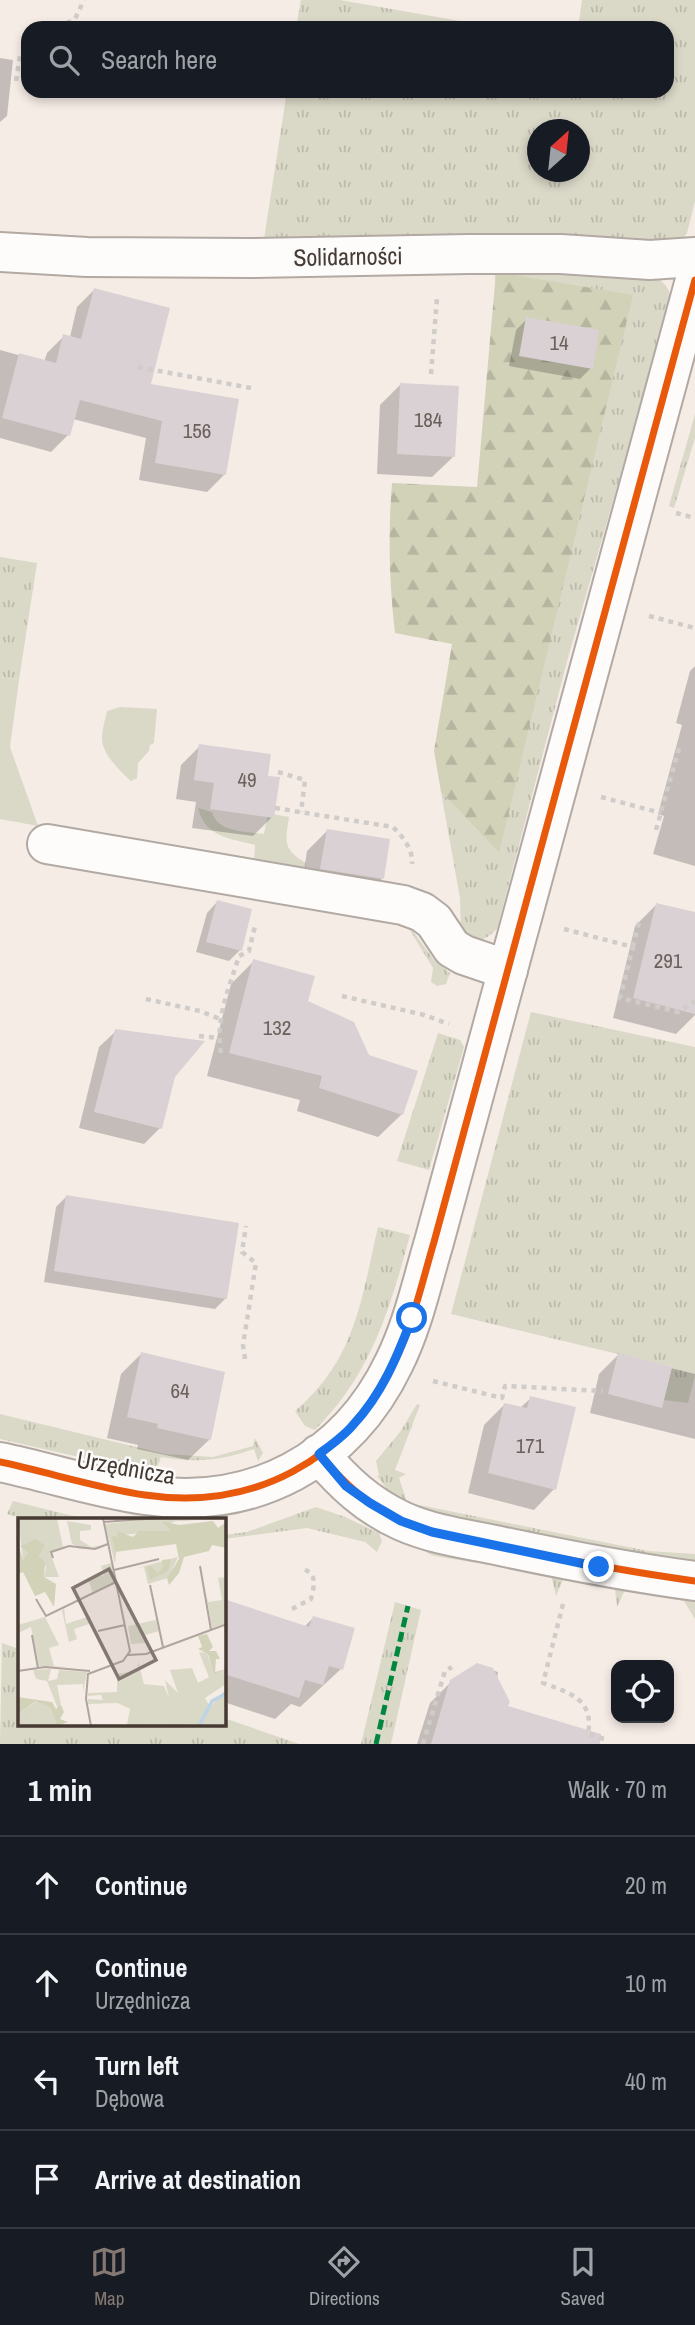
<!DOCTYPE html>
<meta charset="utf-8">
<style>
:root{--surface:#171b24;--page:#242831;--text:#f1f3f6;--muted:#9ea1a6;--line:#363941;--accent:#847872}
body{margin:0;font-family:"Archivo Narrow",sans-serif;background:var(--page);color:var(--text)}
.controls{position:absolute;right:21px;bottom:21px;display:grid;overflow:hidden;border-radius:14px;box-shadow:0 4px 10px #0003}
.controls button{width:63px;height:63px;display:grid;place-items:center;padding:0;border:0;border-bottom:2px solid var(--line);background:var(--surface);color:var(--text);font:35px sans-serif}
.compass{position:absolute;left:527px;top:119px;width:63px;height:63px;border-radius:50%;background:var(--surface);box-shadow:0 4px 10px #0003;rotate:27deg}
.stop{position:absolute;width:21px;height:21px;margin:-16px;border:5px solid #1a73e8;border-radius:50%;background:#fff}
.stop.end{background:#1a73e8;border-color:#fff;box-shadow:0 2px 7px #0008}
.list{margin:0;padding:0;list-style:none}
h2{display:flex;justify-content:space-between;align-items:center;height:91px;margin:0;padding:0 28px;font-size:30px}
h2 small{font-size:23px;font-weight:400;color:var(--muted)}
.list li{display:grid;grid-template-columns:46px 1fr auto;gap:21px;align-items:center;box-sizing:border-box;height:98px;padding:0 28px;border-top:2px solid var(--line)}
.list b{display:block;font-size:26px;white-space:nowrap}
.list p{margin:0;font-size:23px;white-space:nowrap;color:var(--muted)}
.list em{font-size:23px;font-style:normal;color:var(--muted)}
.icon{flex:none;width:38px;height:38px;fill:none;stroke:currentColor;stroke-width:2;stroke-linecap:round;stroke-linejoin:round}
.map{position:relative;flex:none;width:695px;height:1744px;overflow:hidden}
.search{position:absolute;background:var(--surface);box-shadow:0 4px 10px #0003;left:21px;right:21px;top:21px;height:77px;display:flex;align-items:center;gap:18px;box-sizing:border-box;padding:0 24px;border-radius:21px;color:var(--muted);font-size:26px}
.sheet{height:483px;background:var(--surface)}
nav{display:flex;justify-content:space-around;align-items:center;box-sizing:border-box;height:98px;border-top:2px solid var(--line);background:var(--surface);font-size:19px;color:var(--muted)}
nav a{display:grid;justify-items:center;gap:4px}
nav .on{color:var(--accent)}
.map>svg:first-child{display:block}
.grass{fill:url(#grass-tufts);fill-rule:evenodd}
.forest{fill:url(#forest-firs)}
.garden{fill:#dad8c7}
.shadow{fill:#0003}
.building{fill:#dad1d5}
.lines{fill:none;stroke-linecap:round;stroke-linejoin:round}
.minor-casing{stroke:#b2a9a3;stroke-width:42}
.path{stroke:#d0ccc9;stroke-width:4.5;stroke-dasharray:5 5;stroke-linecap:butt}
.minor{stroke:#fefcfb;stroke-width:38}
.quiet{stroke:#00873e;stroke-width:5;stroke-dasharray:10 5;stroke-linecap:butt}
.cycleway-casing{stroke:#fbfbfb;stroke-width:11}
.cycleway{stroke:#e8590c;stroke-width:7}
.route{stroke:#1a73e8;stroke-width:9}
.labels{text-anchor:middle;stroke-width:5;stroke-linejoin:round;paint-order:stroke}
.number-label{font-size:21px;fill:#6b605c}
.street-label{font-size:24px;fill:#463a33;stroke:#fbfbfb}
.inset-river{fill:none;stroke:#bdd4e5;stroke-width:3.5}
.inset-road{fill:none;stroke:#b0a59e;stroke-width:2}
.view{fill:#847872;fill-opacity:0.15;stroke:#847872;stroke-width:3.5}
.inset-edge{fill:none;stroke:#463a33;stroke-width:3.5}
</style>
<div class="map">
<svg width="695" height="1744" viewBox="0 0 695 1744">
<defs>
<pattern id="grass-tufts" width="24" height="20" patternUnits="userSpaceOnUse" patternTransform="scale(1.75)"><rect width="24" height="20" fill="#dad8c7"/><path d="M3 7l-1-3M5 7V3M7 7l1-3M15 17l-1-3M17 17v-4M19 17l1-3" fill="none" stroke="#bcbaab"/></pattern>
<pattern id="forest-firs" width="22" height="20" patternUnits="userSpaceOnUse" patternTransform="scale(1.75)"><rect width="22" height="20" fill="#d2d2b9"/><path d="M5 1l3.5 6h-7zM16 11l3.5 6h-7z" fill="#b6b5a0"/></pattern>
</defs>
<rect width="100%" height="100%" fill="#f6ece6"/>
<!-- grass -->
<g class="grass">
<polygon points="301,0 340,0 500,28 296,28"/>
<path d="M 582,0 L 695,0 L 695,201 L 687,233 L 681,242 L 264,239 L 287,91 L 667,91 L 667,28 L 578,28 ZM 538,130 L 580,130 L 580,172 L 538,172 Z"/>
<path d="M 495,266 L 654,276 C 665,283 669,287 671,299 L 568,658 L 497,929 C 482,943 481,941 461,934 L 460,898 L 441,792 L 498,852 Z"/>
<polygon points="695,414 695,438 674,508 669,506"/>
<polygon points="0,557 37,563 19,680 0,677"/>
<polygon points="214,888 407,923 434,960 450,973 446,984 437,986 431,982 433,968 408,927 212,892"/>
<polygon points="531,1012 695,1047 695,1375 688,1403 664,1400 672,1367 451,1314"/>
<polygon points="438,1033 460,1040 464,1047 429,1170 397,1161"/>
<path d="M 378,1227 L 410,1235 C 390,1309 371,1374 315,1430 L 305,1426 L 295,1411 C 356,1359 361,1300 378,1227 Z"/>
<polygon points="417,1404 420,1405 395,1470 406,1474 399,1478 408,1505 414,1504 648,1551 695,1554 695,1567 416,1515 391,1495 377,1476 379,1475 376,1461 400,1432"/>
<path d="M 0,1414 L 165,1454 L 213,1457 L 253,1446 L 255,1438 L 263,1453 L 258,1461 L 254,1449 C 219,1461 198,1463 161,1457 L 156,1470 L 92,1460 L 0,1439 Z"/>
<polygon points="13,1501 89,1520 29,1520 7,1514"/>
<polygon points="316,1507 345,1517 379,1533 382,1541 377,1552 365,1542 307,1528 224,1539 224,1535 247,1532"/>
<polygon points="428,1549 566,1573 556,1596 551,1575 434,1556 427,1553"/>
<polygon points="618,1584 695,1600 695,1619 684,1601 625,1590 617,1607 615,1590"/>
<polygon points="395,1602 421,1610 391,1744 361,1744"/>
<polygon points="2,1643 19,1649 19,1725 224,1725 224,1718 299,1744 0,1744"/>
</g>
<!-- forest -->
<path class="forest" d="M 496,272 L 633,295 L 499,853 L 441,792 L 434,751 L 452,644 L 395,633 C 389,582 388,534 392,483 L 477,487 Z"/>
<!-- garden -->
<g class="garden">
<polygon points="0,677 19,680 10,747 38,826 0,819"/>
<path d="M 120,707 L 157,709 L 154,743 L 150,745 L 149,751 L 138,763 L 137,778 L 131,781 C 121,772 102,754 102,739 C 102,730 105,720 107,711 Z"/>
<path d="M 198,808 L 212,812 C 218,833 245,831 264,834 L 268,813 L 289,817 C 285,843 283,849 306,863 L 305,873 L 254,864 L 255,845 C 229,838 205,837 198,808 Z"/>
</g>
<!-- shadow -->
<g class="shadow">
<polygon points="0,58 13,60 7,116 0,122"/>
<polygon points="94,290 149,385 224,475 207,492 139,480 146,438 73,419 68,435 51,452 0,438 0,350 44,362 47,353 64,336 70,337 77,307"/>
<polygon points="527,319 591,368 580,379 509,366 516,330"/>
<polygon points="401,384 453,457 432,477 377,474 380,405"/>
<polygon points="695,666 695,866 653,854 664,816 658,814 682,725 676,723 690,671"/>
<polygon points="200,746 266,777 272,817 253,836 192,828 196,802 176,799 181,765"/>
<polygon points="328,830 382,879 361,899 301,889 307,851"/>
<polygon points="217,902 240,950 229,961 196,952 207,913"/>
<polygon points="656,905 695,914 695,1015 676,1034 613,1018 635,926"/>
<polygon points="254,961 306,1002 368,1056 402,1114 378,1137 297,1111 300,1100 207,1076 231,984"/>
<polygon points="116,1031 174,1076 160,1128 144,1144 79,1128 99,1047"/>
<polygon points="67,1196 226,1298 215,1309 44,1282 56,1207"/>
<polygon points="141,1354 223,1373 209,1440 188,1460 137,1449 138,1445 107,1438 121,1374"/>
<polygon points="618,1355 695,1374 695,1439 590,1413 599,1374"/>
<polygon points="531,1398 554,1489 534,1510 468,1493 484,1425 505,1404 520,1408"/>
<polygon points="224,1601 304,1627 313,1618 341,1669 300,1707 291,1704 275,1719 224,1702"/>
<polygon points="478,1665 498,1672 492,1711 580,1736 577,1744 417,1744 430,1703 451,1682"/>
</g>
<!-- building -->
<g class="building">
<polygon points="94,288 170,308 151,384 239,399 226,475 155,463 162,421 80,400 70,436 2,418 19,353 56,363 63,334 81,339"/>
<polygon points="526,317 599,330 593,369 519,356"/>
<polygon points="400,383 459,386 455,457 397,454"/>
<polygon points="199,744 271,754 268,776 280,777 274,818 210,809 214,783 194,780"/>
<polygon points="327,829 390,839 384,879 320,869"/>
<polygon points="217,900 252,909 242,951 206,942"/>
<polygon points="656,903 695,912 695,1014 633,998"/>
<polygon points="253,959 315,976 308,1001 354,1022 369,1055 418,1071 403,1115 319,1088 322,1076 229,1053"/>
<polygon points="115,1029 205,1041 175,1077 162,1129 94,1112"/>
<polygon points="66,1195 239,1223 227,1299 54,1271"/>
<polygon points="141,1352 225,1372 211,1440 157,1428 158,1424 127,1417"/>
<polygon points="618,1353 672,1367 662,1408 608,1394"/>
<polygon points="530,1396 576,1407 556,1490 488,1473 504,1403 527,1408"/>
<polygon points="224,1599 309,1627 313,1616 355,1628 343,1670 329,1666 323,1685 305,1680 299,1698 224,1674"/>
<polygon points="477,1663 493,1668 510,1702 508,1706 601,1734 600,1744 431,1744 450,1680"/>
</g>
<g class="lines">
<!-- minor casing -->
<g class="minor-casing">
<g id="minor">
<polyline points="0,252 87,257 250,258 469,254 561,254 650,260 695,257"/>
<polyline points="47,844 403,905 422,912 434,921 452,948 464,955 508,970"/>
<path d="M 319,1454 C 344,1483 367,1505 402,1521 C 433,1535 467,1539 500,1546 C 566,1560 628,1572 695,1581"/>
<path d="M 0,1462 C 48,1472 97,1488 145,1495 C 253,1511 347,1461 394,1363 C 413,1325 422,1282 434,1242 L 695,280"/>
</g>
</g>
<!-- path -->
<g class="path">
<polyline points="58,28 75,19 84,0"/>
<polyline points="16,81 20,55 28,49"/>
<polyline points="138,367 256,389"/>
<polyline points="431,374 437,298"/>
<polyline points="676,513 695,518"/>
<polyline points="649,616 695,628"/>
<polyline points="278,772 305,780 301,812"/>
<polyline points="601,797 661,813"/>
<path d="M 275,808 L 393,827 C 403,837 413,849 412,864"/>
<polyline points="656,830 680,745"/>
<polyline points="564,929 633,947 620,998 678,1012 695,1001"/>
<polyline points="633,947 640,918"/>
<polyline points="342,996 424,1015 449,1024"/>
<polyline points="146,999 200,1011 220,1019"/>
<polyline points="199,1036 218,1038"/>
<path d="M 221,1053 C 215,1020 229,988 239,956 L 249,951 L 255,926"/>
<polyline points="245,1359 243,1345 256,1263 242,1252 246,1226"/>
<polyline points="433,1381 502,1398 505,1386 603,1391"/>
<path d="M 563,1604 L 543,1683 C 570,1693 594,1699 588,1734 L 604,1739"/>
<path d="M 292,1609 L 311,1599 C 314,1586 318,1574 303,1569"/>
<polyline points="423,1744 445,1671 452,1667"/>
</g>
<!-- minor -->
<use href="#minor" class="minor"/>
<!-- quiet -->
<polyline class="quiet" points="376,1744 408,1606"/>
<!-- cycleway casing -->
<g class="cycleway-casing">
<g id="cycleway">
<path d="M 319,1454 C 344,1483 367,1505 402,1521 C 433,1535 467,1539 500,1546 C 566,1560 628,1572 695,1581"/>
<path d="M 0,1462 C 48,1472 97,1488 145,1495 C 253,1511 347,1461 394,1363 C 413,1325 422,1282 434,1242 L 695,280"/>
</g>
</g>
<!-- cycleway -->
<use href="#cycleway" class="cycleway"/>
</g>
<g class="lines">
<!-- route -->
<path class="route" d="M 412,1318 C 397,1357 382,1394 353,1425 C 344,1436 331,1445 319,1454 L 346,1486 L 370,1503 L 401,1521 L 432,1532 L 599,1567"/>
</g>
<g class="labels">
<!-- number labels -->
<g class="number-label">
<text x="559" y="350">14</text>
<text x="428" y="427">184</text>
<text x="197" y="438">156</text>
<text x="247" y="787">49</text>
<text x="668" y="968">291</text>
<text x="277" y="1035">132</text>
<text x="180" y="1398">64</text>
<text x="530" y="1453">171</text>
</g>
<!-- street labels -->
<g class="street-label">
<text transform="translate(348 257) rotate(-1)" y="8">Solidarności</text>
<text transform="translate(126 1468) rotate(10)" y="8">Urzędnicza</text>
</g>
</g>
<!-- overview -->
<g transform="translate(18 1518)">
<rect width="208" height="208" fill="#f6ece6"/>
<path d="M 0,0 L 39,0 L 45,29 L 32,34 L 41,59 L 26,59 L 28,49 L 21,38 L 27,28 L 10,34 L 5,42 ZM 142,0 L 178,3 L 158,3 L 151,6 L 153,13 L 100,17 L 97,46 L 87,6 ZM 49,3 L 73,7 L 73,12 L 62,13 L 62,22 L 73,29 L 87,27 L 78,30 L 59,31 L 63,29 L 54,26 ZM 160,39 L 150,60 L 130,66 L 126,49 L 119,50 ZM 93,45 L 97,64 L 75,75 L 70,61 L 86,57 L 83,48 ZM 208,59 L 208,105 L 194,110 L 188,76 L 190,84 L 204,82 L 200,60 ZM 60,85 L 46,90 L 48,106 L 72,98 L 74,105 L 56,111 L 59,121 L 51,124 L 44,93 L 46,90 ZM 27,99 L 41,127 L 31,130 L 36,148 L 51,149 L 21,148 L 13,109 L 0,115 L 0,107 ZM 138,102 L 141,113 L 127,117 L 128,125 L 113,126 L 110,108 ZM 181,134 L 189,135 L 196,157 L 208,151 L 208,166 L 187,180 L 192,189 L 208,171 L 207,206 L 118,208 L 109,207 L 112,191 L 100,185 L 70,186 L 70,181 L 85,182 L 83,177 L 70,178 L 70,175 L 99,174 L 99,156 L 120,152 L 120,143 L 126,166 L 146,168 L 151,180 L 147,162 L 160,175 L 152,152 L 174,150 L 180,165 L 191,159 ZM 33,151 L 30,163 L 39,161 L 41,152 L 69,154 L 65,174 L 65,166 L 39,167 L 43,187 L 40,191 L 29,163 L 18,161 L 15,152 ZM 19,183 L 34,190 L 39,208 L 1,208 L 0,196 Z" fill="#dad8c7"/>
<path d="M 144,3 L 161,7 L 195,3 L 200,10 L 208,4 L 208,30 L 194,27 L 191,33 L 166,39 L 161,55 L 151,67 L 149,60 L 161,41 L 158,26 L 97,34 L 94,18 L 100,19 L 99,13 L 115,19 L 121,13 L 153,13 ZM 18,21 L 27,28 L 21,38 L 27,45 L 26,59 L 38,66 L 36,89 L 27,74 L 17,78 L 5,54 L 0,56 L 0,25 L 5,42 L 10,34 L 2,28 ZM 153,41 L 150,53 L 132,62 L 129,49 L 133,48 L 140,55 L 145,49 L 144,42 ZM 189,116 L 195,129 L 191,133 L 198,133 L 202,141 L 198,141 L 197,154 L 208,151 L 196,157 L 190,136 L 180,131 L 184,129 L 180,118 ZM 0,179 L 34,184 L 38,191 L 43,187 L 46,194 L 42,201 L 50,204 L 39,208 L 33,190 L 18,183 L 0,196 Z" fill="#d2d2b9"/>
<path class="inset-river" d="M 181,208 L 194,183 L 209,175"/>
<path class="inset-road" d="M 85,4 L 141,0M 35,40 L 33,34 L 51,28 L 77,31 L 90,26M 182,48 L 193,112M 96,52 L 141,41M 132,67 L 145,129M 18,81 L 28,98 L 98,64M 80,113 L 107,107M 14,117 L 20,150M 110,137 L 128,136 L 209,106M 0,153 L 27,149 L 72,153M 73,208 L 68,181 L 70,156 L 105,143 L 112,133 L 85,0"/>
<path class="view" d="M 91,51 L 138,142 L 101,161 L 55,70 Z"/>
<rect width="208" height="208" class="inset-edge"/>
</g>
</svg>
<div class="controls">
<button><svg class="icon" aria-label="locate" viewBox="0 0 24 24"><circle cx="12" cy="12" r="6"/><path d="M12 2v4M12 18v4M2 12h4M18 12h4"/></svg></button>
</div>
<svg class="compass" viewBox="-18 -18 36 36"><path d="M0-13l5 13h-10z" fill="#e53935"/><path d="M0 13l5-13h-10z" fill="#9ea1a6"/></svg>
<div class="stop" style="left:412px;top:1318px"></div>
<div class="stop end" style="left:599px;top:1567px"></div>
<div class="search"><svg class="icon" aria-label="search" viewBox="0 0 24 24"><circle cx="10" cy="10" r="6"/><path d="M15 15l6 6"/></svg>Search here</div>
</div>
<section class="sheet">
<h2>1 min<small>Walk · 70 m</small></h2>
<ul class="list">
<li><svg class="icon" aria-label="ahead" viewBox="0 0 24 24"><path d="M12 20V5M6 11l6-6 6 6"/></svg><div><b>Continue</b></div><em>20 m</em></li>
<li><svg class="icon" aria-label="ahead" viewBox="0 0 24 24"><path d="M12 20V5M6 11l6-6 6 6"/></svg><div><b>Continue</b><p>Urzędnicza</p></div><em>10 m</em></li>
<li><svg class="icon" aria-label="left" viewBox="0 0 24 24"><path d="M17 20v-9H6M10 6l-5 5 5 5"/></svg><div><b>Turn left</b><p>Dębowa</p></div><em>40 m</em></li>
<li><svg class="icon" aria-label="arrive" viewBox="0 0 24 24"><path d="M6 21V4h12l-3 4 3 4H6"/></svg><div><b>Arrive at destination</b></div></li>
</ul>
</section>
<nav>
<a class="on"><svg class="icon" aria-label="map" viewBox="0 0 24 24"><path d="M3 6l6-2 6 2 6-2v14l-6 2-6-2-6 2zM9 4v14M15 6v14"/></svg>Map</a>
<a><svg class="icon" aria-label="directions" viewBox="0 0 24 24"><path d="M12 3l9 9-9 9-9-9zM9 14v-3h6M13 9l2 2-2 2"/></svg>Directions</a>
<a><svg class="icon" aria-label="saved" viewBox="0 0 24 24"><path d="M7 4h10v16l-5-4-5 4z"/></svg>Saved</a>
</nav>
